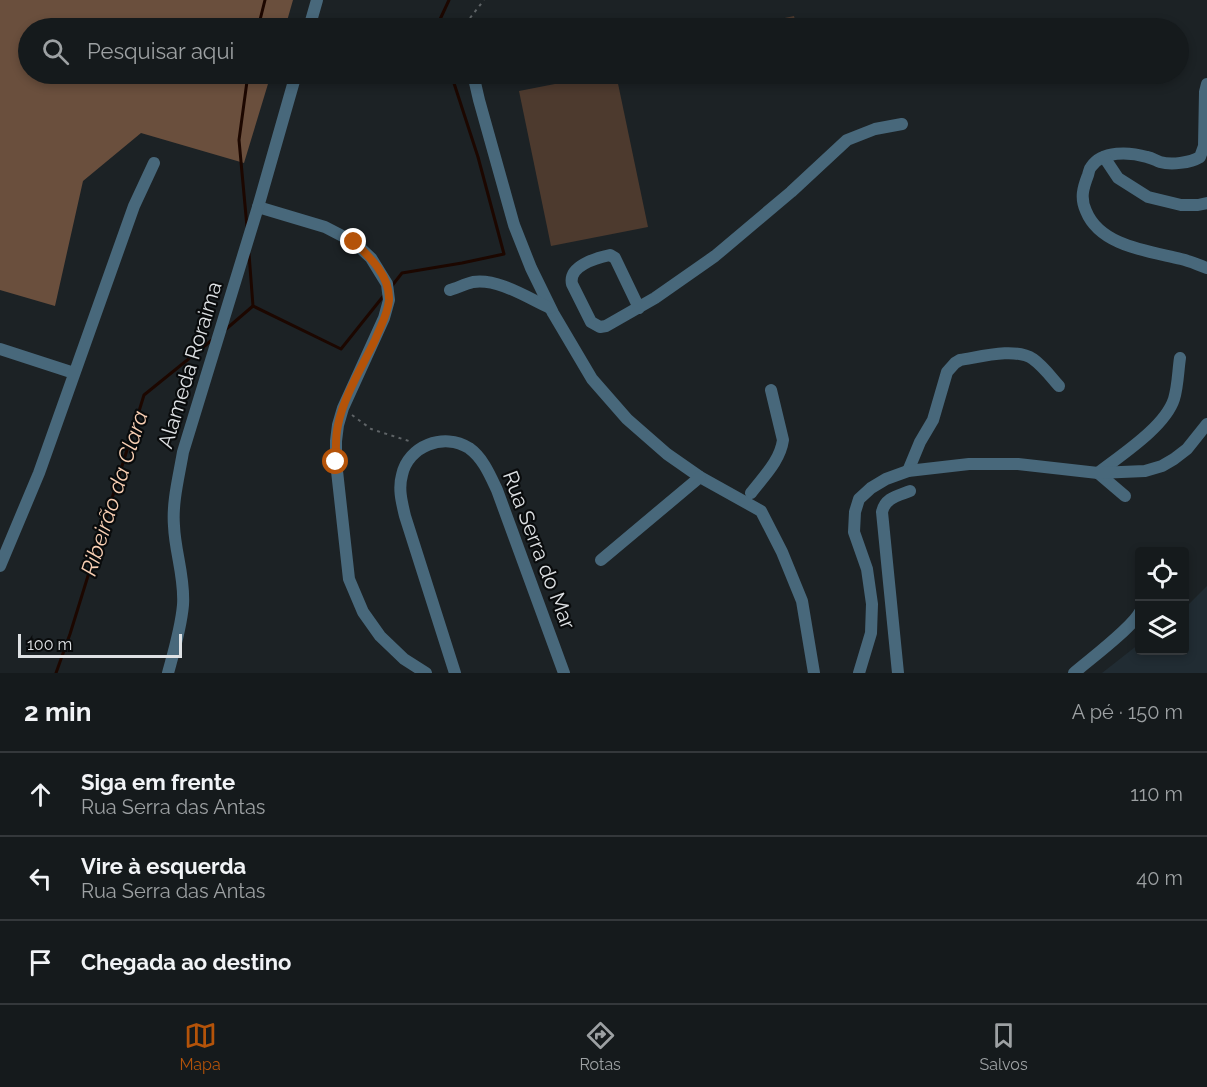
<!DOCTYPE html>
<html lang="pt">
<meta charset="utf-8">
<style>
:root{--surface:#151a1c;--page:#1e2325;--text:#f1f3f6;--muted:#9da1a3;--line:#34383b;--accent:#b45309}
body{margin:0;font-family:Raleway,sans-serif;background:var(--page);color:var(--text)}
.controls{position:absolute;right:18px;bottom:18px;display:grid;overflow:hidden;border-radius:6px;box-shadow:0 3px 9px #0003}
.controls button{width:54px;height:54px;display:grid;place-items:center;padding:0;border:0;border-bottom:2px solid var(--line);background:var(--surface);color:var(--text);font:30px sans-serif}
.scale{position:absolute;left:18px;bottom:15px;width:164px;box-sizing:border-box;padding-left:6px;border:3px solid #dee1e4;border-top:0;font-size:16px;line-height:21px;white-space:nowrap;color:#dee1e4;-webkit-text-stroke:4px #090b0c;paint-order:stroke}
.stop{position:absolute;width:18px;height:18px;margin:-14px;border:4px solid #b45309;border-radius:50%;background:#fff}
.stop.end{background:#b45309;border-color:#fff;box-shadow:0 2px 6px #0008}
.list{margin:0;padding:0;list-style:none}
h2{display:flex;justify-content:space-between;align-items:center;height:78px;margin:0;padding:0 24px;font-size:26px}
h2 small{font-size:20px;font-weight:400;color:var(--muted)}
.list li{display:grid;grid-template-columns:39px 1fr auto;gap:18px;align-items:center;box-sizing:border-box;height:84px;padding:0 24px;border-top:2px solid var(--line)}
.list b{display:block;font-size:22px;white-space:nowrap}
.list p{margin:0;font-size:20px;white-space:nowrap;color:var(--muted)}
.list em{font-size:20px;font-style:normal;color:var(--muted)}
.icon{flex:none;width:33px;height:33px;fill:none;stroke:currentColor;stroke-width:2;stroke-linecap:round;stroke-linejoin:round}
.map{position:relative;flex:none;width:1207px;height:673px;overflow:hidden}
.search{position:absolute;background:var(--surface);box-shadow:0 3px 9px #0003;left:18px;right:18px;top:18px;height:66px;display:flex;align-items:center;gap:15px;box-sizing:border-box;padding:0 21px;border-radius:33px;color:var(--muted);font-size:22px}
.sheet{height:330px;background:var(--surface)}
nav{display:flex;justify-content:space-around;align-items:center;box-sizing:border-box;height:84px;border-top:2px solid var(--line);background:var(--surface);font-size:16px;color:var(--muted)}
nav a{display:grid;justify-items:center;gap:3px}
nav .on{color:var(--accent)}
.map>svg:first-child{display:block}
.built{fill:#212c33}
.green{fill:#4d3a2e}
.forest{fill:#6a4f3d}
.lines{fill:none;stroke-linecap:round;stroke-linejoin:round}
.stream{stroke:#1c0700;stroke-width:3}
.path{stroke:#5f6467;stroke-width:2;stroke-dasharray:3 4.5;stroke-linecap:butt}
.minor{stroke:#48687b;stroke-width:12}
.route{stroke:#b45309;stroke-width:8}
.labels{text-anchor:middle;stroke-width:4.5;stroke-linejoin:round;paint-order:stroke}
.street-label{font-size:21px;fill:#dee1e4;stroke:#090b0c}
.water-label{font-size:22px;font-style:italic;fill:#f9cfb3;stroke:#090b0c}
</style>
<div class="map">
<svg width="1207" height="673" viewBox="0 0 1207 673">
<rect width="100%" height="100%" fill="#1c2225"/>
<!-- built -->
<polygon class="built" points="1207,586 1207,673 1102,673 1139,644 1140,650 1184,650 1185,608"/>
<!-- green -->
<g class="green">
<polygon points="794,16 797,28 782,28 780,19"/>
<polygon points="764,18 767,28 750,28 748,23"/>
<polygon points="606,74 616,74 648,227 551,246 519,91"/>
</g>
<!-- forest -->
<polygon class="forest" points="0,0 293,0 285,28 28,28 28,74 271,74 244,163 141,133 83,181 55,306 0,290"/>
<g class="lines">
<!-- stream -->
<g class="stream">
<polyline points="258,28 265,0"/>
<polyline points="436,28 449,0"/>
<polyline points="247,227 239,140 248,74"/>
<polyline points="391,287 402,273 462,263 504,254 478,157 451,74"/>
<polyline points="253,306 341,349 385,294"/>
<polyline points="225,330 253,306 249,254"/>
<polyline points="56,673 70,634 144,395 212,340"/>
</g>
<!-- path -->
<g class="path">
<polyline points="470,18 484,0"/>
<polyline points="352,415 371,429 412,442"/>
</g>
<!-- minor -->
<g class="minor">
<polyline points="463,27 464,28"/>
<polyline points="309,28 317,0"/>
<polyline points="473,74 479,100 514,225 531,268 553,313 592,379 627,419 667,454 700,477 761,511 782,552 802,601 814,673"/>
<path d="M 1207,84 L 1205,92 L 1204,146 L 1200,157 C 1190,163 1171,165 1160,162 C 1155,160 1152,158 1147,157 C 1130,152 1102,150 1091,167 C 1089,169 1089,172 1088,175 C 1083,188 1080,198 1086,211 C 1100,246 1148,251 1181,259 C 1190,261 1198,265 1207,268"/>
<polyline points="1104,157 1118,178 1148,197 1181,205 1198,205 1207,203"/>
<polyline points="258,207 325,227 354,242 371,258 387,284 389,300 384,318 343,408 338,425 336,441 336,462 349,579 363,612 380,636 404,659 426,673"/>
<path d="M 450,290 C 457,288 465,284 473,282 C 498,278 528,298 550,308"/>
<path d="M 639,308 L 615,258 L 610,255 C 596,258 568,266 572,284 L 591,322 L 600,327 L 606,326 L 655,298 L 715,256 L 791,192 L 847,140 L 875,129 L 902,124"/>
<polyline points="0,349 74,373"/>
<path d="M 908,471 L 920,442 L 933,420 L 947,372 L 955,363 L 960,360 C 980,357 1015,347 1033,359 C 1043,366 1051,377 1059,386"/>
<path d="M 751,493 C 764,476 780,461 783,440 L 771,390"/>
<path d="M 1125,496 L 1098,473 C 1121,455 1165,427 1174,399 C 1178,386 1178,371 1180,358"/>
<polyline points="601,560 700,477"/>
<polyline points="0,566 39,473 134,206 154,163"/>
<path d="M 168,673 C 174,651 181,628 183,605 C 185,578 175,552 174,526 C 172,502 179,476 183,452 L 258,207 L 296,74"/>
<path d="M 455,673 L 405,516 C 402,503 398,489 402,475 C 408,446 444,432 469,448 C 483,458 490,475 497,490 L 564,673"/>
<polyline points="859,673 871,633 872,604 867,569 854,532 855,512 859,499 871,488 886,479 908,471 969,464 1018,464 1098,473 1145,471 1162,466 1174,459 1187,449 1207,424"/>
<path d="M 898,673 L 882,512 C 885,498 897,496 910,491"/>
<path d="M 1074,673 C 1089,660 1132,628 1140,612"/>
</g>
</g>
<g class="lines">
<!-- route -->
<path class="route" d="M 336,462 C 336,450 335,437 338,425 C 343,398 363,365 375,340 C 380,327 388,314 389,300 C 390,276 370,257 354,242"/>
</g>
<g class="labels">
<!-- street labels -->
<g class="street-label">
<text transform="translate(190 365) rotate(-73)" y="7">Alameda Roraima</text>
<text transform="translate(539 550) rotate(69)" y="7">Rua Serra do Mar</text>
</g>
<!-- water labels -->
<g class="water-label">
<text transform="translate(114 493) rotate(-72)" y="8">Ribeirão da Clara</text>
</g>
</g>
</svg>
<div class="controls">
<button><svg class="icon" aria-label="locate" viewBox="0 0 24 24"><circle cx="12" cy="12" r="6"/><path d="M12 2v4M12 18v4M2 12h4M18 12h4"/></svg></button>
<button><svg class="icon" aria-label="layers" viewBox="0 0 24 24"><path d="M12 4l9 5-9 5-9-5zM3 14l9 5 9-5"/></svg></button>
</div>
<div class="scale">100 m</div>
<div class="stop" style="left:336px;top:462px"></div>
<div class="stop end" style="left:354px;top:242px"></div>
<div class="search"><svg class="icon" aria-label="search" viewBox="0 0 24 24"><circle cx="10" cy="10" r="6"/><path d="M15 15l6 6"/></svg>Pesquisar aqui</div>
</div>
<section class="sheet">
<h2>2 min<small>A pé · 150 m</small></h2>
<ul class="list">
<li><svg class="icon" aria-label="ahead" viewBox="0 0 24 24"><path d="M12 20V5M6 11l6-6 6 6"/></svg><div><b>Siga em frente</b><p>Rua Serra das Antas</p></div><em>110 m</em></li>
<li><svg class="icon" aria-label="left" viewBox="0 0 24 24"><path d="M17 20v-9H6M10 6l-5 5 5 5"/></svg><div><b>Vire à esquerda</b><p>Rua Serra das Antas</p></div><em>40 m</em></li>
<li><svg class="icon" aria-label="arrive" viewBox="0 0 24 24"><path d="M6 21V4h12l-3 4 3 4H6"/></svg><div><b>Chegada ao destino</b></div></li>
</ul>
</section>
<nav>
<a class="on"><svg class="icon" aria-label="map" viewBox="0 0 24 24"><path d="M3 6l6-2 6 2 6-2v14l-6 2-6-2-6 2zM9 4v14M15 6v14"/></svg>Mapa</a>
<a><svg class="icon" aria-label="directions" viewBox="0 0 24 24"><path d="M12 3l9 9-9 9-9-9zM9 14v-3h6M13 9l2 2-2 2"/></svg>Rotas</a>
<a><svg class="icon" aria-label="saved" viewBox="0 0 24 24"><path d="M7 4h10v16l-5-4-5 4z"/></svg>Salvos</a>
</nav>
